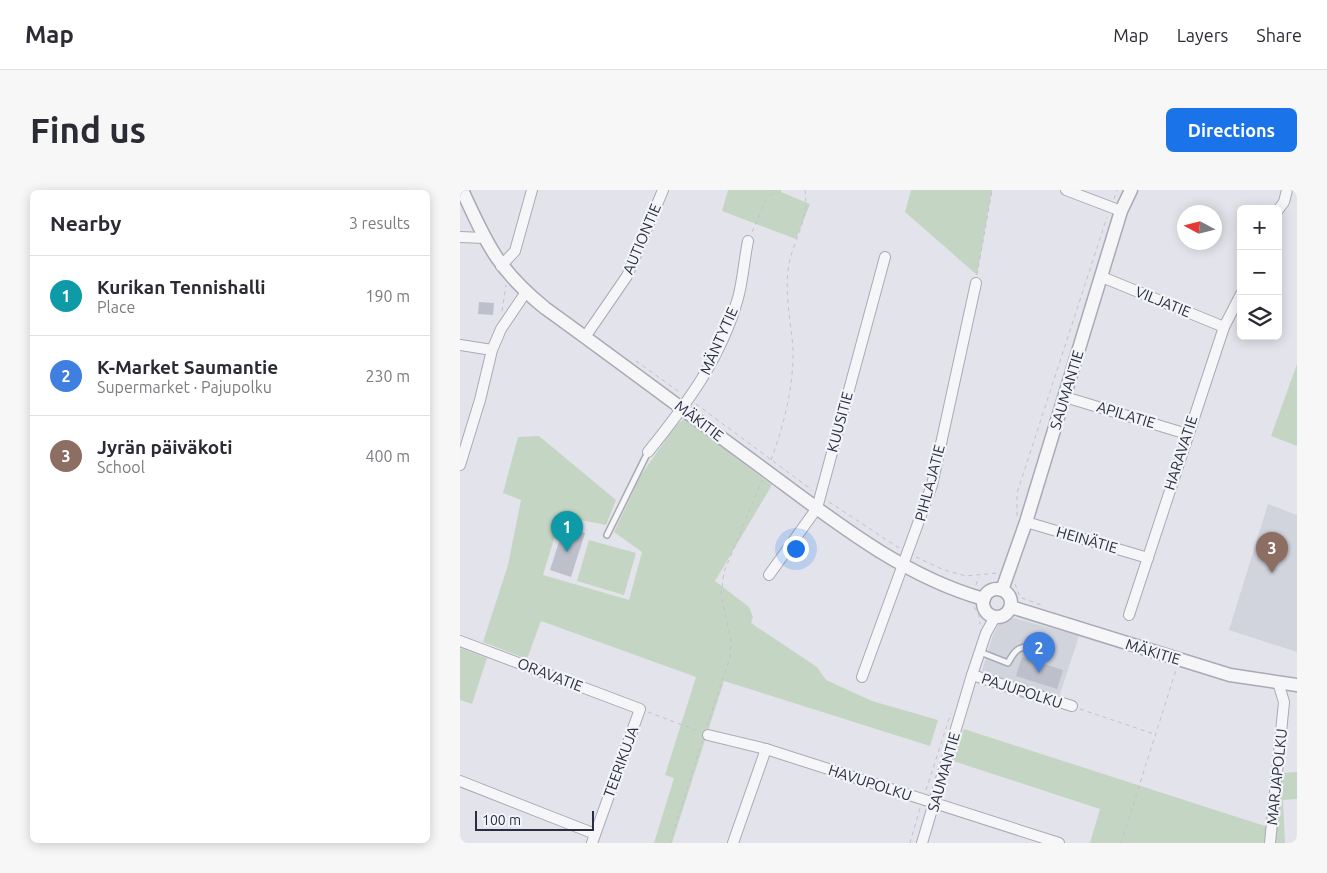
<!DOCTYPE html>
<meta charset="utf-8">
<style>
:root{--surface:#fff;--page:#f7f7f7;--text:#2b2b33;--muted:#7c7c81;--line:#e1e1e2;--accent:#1a73e8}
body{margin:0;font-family:Ubuntu,sans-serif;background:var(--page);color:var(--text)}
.controls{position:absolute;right:15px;top:15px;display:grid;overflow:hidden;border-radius:8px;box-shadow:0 2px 12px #0003}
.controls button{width:45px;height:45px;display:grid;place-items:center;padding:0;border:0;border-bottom:1px solid var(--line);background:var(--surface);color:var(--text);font:25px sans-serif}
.compass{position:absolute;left:717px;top:15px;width:45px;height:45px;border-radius:50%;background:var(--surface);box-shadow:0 2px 12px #0003;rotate:277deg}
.scale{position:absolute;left:15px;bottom:12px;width:119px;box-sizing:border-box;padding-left:5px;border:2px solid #2b2e43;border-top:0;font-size:14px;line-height:18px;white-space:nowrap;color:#2b2e43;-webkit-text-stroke:4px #f3f4f8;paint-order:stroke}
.you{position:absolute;left:335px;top:358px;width:18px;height:18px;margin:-12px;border:4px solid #fff;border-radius:50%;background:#1a73e8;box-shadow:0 0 0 8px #1a73e833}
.badge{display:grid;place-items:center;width:32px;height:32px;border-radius:50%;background:var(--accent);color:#fff;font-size:16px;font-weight:700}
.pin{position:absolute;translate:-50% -41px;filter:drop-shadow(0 1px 2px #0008)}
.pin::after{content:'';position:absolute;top:26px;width:18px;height:15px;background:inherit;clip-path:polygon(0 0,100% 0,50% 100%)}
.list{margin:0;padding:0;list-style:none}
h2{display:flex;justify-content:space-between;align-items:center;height:65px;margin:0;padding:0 20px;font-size:21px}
h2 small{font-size:16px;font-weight:400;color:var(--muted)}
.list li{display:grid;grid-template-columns:32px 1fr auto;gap:15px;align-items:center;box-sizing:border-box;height:80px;padding:0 20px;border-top:1px solid var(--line)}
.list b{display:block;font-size:19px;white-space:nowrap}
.list p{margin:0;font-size:16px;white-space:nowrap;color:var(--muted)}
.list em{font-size:16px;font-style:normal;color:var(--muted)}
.icon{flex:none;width:28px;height:28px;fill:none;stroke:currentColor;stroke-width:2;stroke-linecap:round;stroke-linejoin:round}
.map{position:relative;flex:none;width:837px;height:653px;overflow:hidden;border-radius:8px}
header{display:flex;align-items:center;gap:30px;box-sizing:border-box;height:70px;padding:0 25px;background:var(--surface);border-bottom:1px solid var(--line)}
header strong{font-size:24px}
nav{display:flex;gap:28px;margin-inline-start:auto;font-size:18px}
.intro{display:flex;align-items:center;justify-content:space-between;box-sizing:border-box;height:120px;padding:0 30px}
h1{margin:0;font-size:35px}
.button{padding:12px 22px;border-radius:8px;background:var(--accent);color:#fff;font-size:18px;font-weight:700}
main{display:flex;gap:30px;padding:0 30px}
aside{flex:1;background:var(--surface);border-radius:8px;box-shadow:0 2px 12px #0003}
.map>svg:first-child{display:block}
.built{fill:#d1d3dd}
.green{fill:#c5d5c4}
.building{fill:#bdbfcb}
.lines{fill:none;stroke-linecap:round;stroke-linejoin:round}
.service-casing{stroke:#a8aab5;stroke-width:8}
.minor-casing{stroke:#a8aab5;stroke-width:12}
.tertiary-casing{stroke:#a8aab5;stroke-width:15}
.path{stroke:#c1c2ca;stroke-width:1;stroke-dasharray:4 4;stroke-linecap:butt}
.service{stroke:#f6f6f9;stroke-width:5}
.minor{stroke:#f6f6f9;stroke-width:10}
.tertiary{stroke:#f6f6f9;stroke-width:12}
.labels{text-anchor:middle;stroke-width:4.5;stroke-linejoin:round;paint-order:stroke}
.street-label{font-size:15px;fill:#2b2e43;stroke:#f3f4f8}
</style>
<header>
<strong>Map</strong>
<nav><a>Map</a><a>Layers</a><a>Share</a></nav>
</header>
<div class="intro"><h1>Find us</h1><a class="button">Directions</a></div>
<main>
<aside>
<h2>Nearby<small>3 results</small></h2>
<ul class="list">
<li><span class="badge" style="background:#0f9aa8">1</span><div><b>Kurikan Tennishalli</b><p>Place</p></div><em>190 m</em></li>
<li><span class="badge" style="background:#3f7fe0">2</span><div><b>K-Market Saumantie</b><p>Supermarket · Pajupolku</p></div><em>230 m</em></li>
<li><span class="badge" style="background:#8d6e63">3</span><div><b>Jyrän päiväkoti</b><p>School</p></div><em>400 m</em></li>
</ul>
</aside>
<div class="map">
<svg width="837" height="653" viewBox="0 0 837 653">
<rect width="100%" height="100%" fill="#e3e4eb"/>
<!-- built -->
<g class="built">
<polygon points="808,314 837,325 837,462 769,440"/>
<polygon points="554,428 619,446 595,519 518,494 533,445 538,435"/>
</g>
<!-- green -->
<g class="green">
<polygon points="268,0 321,0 321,2 350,14 336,49 262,21"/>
<polygon points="451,0 532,0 517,85 445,22"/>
<polygon points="837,174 837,256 811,246"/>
<polygon points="224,229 312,295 255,391 289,417 293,427 291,433 357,477 366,490 412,511 478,530 470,556 264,491 212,653 194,653 214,588 205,585 236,487 81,431 67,469 23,452 48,375 61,310 43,303 58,247 79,246 156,310 146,335 101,326 83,385 169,410 182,362 154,342 181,285 216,235"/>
<polygon points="129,350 176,363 164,405 117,391"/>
<polygon points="0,458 27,468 12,514 0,510"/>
<polygon points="504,539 814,639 821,583 837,582 837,609 823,610 825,653 630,653 640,619 493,571"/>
</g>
<!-- building -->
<g class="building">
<polygon points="19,112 34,113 33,125 18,124"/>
<polygon points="104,336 125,343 111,387 90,380"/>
<polygon points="562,467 603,480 597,499 556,486"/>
</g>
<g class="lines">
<!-- service casing -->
<g class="service-casing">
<g id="service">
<polyline points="147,345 188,262"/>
<path d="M 520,462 L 548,473 C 555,459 561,454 576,459"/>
</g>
</g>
<!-- minor casing -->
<g class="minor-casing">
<g id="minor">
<polyline points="606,0 661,21"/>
<polyline points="818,20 824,12 827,0"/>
<polyline points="0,47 24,48"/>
<polyline points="41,76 55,61 72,0"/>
<polyline points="642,87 764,137"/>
<polyline points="125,147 167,86 203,0"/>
<polyline points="0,155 32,160"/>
<polyline points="605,207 727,244"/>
<path d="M 188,262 C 226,215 262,167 278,108 C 283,90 284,70 288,51"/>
<polyline points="0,275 20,210 32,160 41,139 66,102"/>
<polyline points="566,332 688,368"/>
<polyline points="309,385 357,318 425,67"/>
<polyline points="669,425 764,137 781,104"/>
<polyline points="0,451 180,519 132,653"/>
<polyline points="512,485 612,516"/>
<polyline points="402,487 472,295 516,93"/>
<polyline points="248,545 306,559 599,653"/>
<polyline points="0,591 135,644"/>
<polyline points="273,653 306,559"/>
<polyline points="462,653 512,485 526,443 535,427"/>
<polyline points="810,653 824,512 818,492"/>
</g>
</g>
<!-- tertiary casing -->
<g class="tertiary-casing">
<g id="tertiary">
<path d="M 2,0 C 27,54 37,79 85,118 C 157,170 229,224 301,277 C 369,327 441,386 524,409"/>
<circle cx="537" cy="413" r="14"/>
<polyline points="542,400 566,332 661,21 671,0"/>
<polyline points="551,417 770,485 837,495"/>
</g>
</g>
<!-- path -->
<g class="path">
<polyline points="654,9 657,0"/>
<polyline points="292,42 306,10 315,0"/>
<polyline points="517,85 532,0"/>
<polyline points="42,121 46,95"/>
<polyline points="176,171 221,203"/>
<polyline points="236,214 352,300"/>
<path d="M 311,270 C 324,235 334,196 333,158 C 331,133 325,107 328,81 C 331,52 350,32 345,0"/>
<polyline points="369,312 439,358"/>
<polyline points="557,326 557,303 647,27"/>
<polyline points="456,367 484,380 506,386 537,383"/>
<polyline points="555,394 560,407 581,415"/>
<polyline points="516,395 519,387"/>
<polyline points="514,417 519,425 520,434"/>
<polyline points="620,519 694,544"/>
<polyline points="188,522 241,542"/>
<polyline points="247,536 270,467 271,451 261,405 264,382 302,290"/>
<polyline points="466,600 491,523"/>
<polyline points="210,653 242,551"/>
<polyline points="450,653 460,618"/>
<polyline points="661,653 716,480"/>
</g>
<!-- service -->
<use href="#service" class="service"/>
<!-- minor -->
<use href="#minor" class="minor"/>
<!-- tertiary -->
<use href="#tertiary" class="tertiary"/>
</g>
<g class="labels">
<!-- street labels -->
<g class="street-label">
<text transform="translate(182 49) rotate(-67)" y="5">AUTIONTIE</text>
<text transform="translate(703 112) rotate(22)" y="5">VILJATIE</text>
<text transform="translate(259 151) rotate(-66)" y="5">MÄNTYTIE</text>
<text transform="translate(607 200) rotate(-73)" y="5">SAUMANTIE</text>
<text transform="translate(666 225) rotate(17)" y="5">APILATIE</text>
<text transform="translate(239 231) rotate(37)" y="5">MÄKITIE</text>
<text transform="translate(380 232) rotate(-75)" y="5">KUUSITIE</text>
<text transform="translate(721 263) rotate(-72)" y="5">HARAVATIE</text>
<text transform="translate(470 293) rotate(-75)" y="5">PIHLAJATIE</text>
<text transform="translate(627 350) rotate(16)" y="5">HEINÄTIE</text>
<text transform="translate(693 462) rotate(17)" y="5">MÄKITIE</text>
<text transform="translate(90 485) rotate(21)" y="5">ORAVATIE</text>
<text transform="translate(562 501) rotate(18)" y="5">PAJUPOLKU</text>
<text transform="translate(161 572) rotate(-70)" y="5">TEERIKUJA</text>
<text transform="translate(484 582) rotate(-74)" y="5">SAUMANTIE</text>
<text transform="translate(817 587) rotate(-84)" y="5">MARJAPOLKU</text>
<text transform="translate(410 593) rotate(18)" y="5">HAVUPOLKU</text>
</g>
</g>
</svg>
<div class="controls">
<button>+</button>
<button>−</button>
<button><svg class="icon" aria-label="layers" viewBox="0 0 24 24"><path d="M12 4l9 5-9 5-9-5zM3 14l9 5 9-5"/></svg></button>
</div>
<svg class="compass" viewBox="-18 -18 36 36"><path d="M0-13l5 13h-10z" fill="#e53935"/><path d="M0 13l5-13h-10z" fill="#7c7c81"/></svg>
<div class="scale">100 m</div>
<div class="you"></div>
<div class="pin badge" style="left:107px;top:362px;background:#0f9aa8">1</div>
<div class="pin badge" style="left:579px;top:483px;background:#3f7fe0">2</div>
<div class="pin badge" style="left:812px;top:383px;background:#8d6e63">3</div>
</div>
</main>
